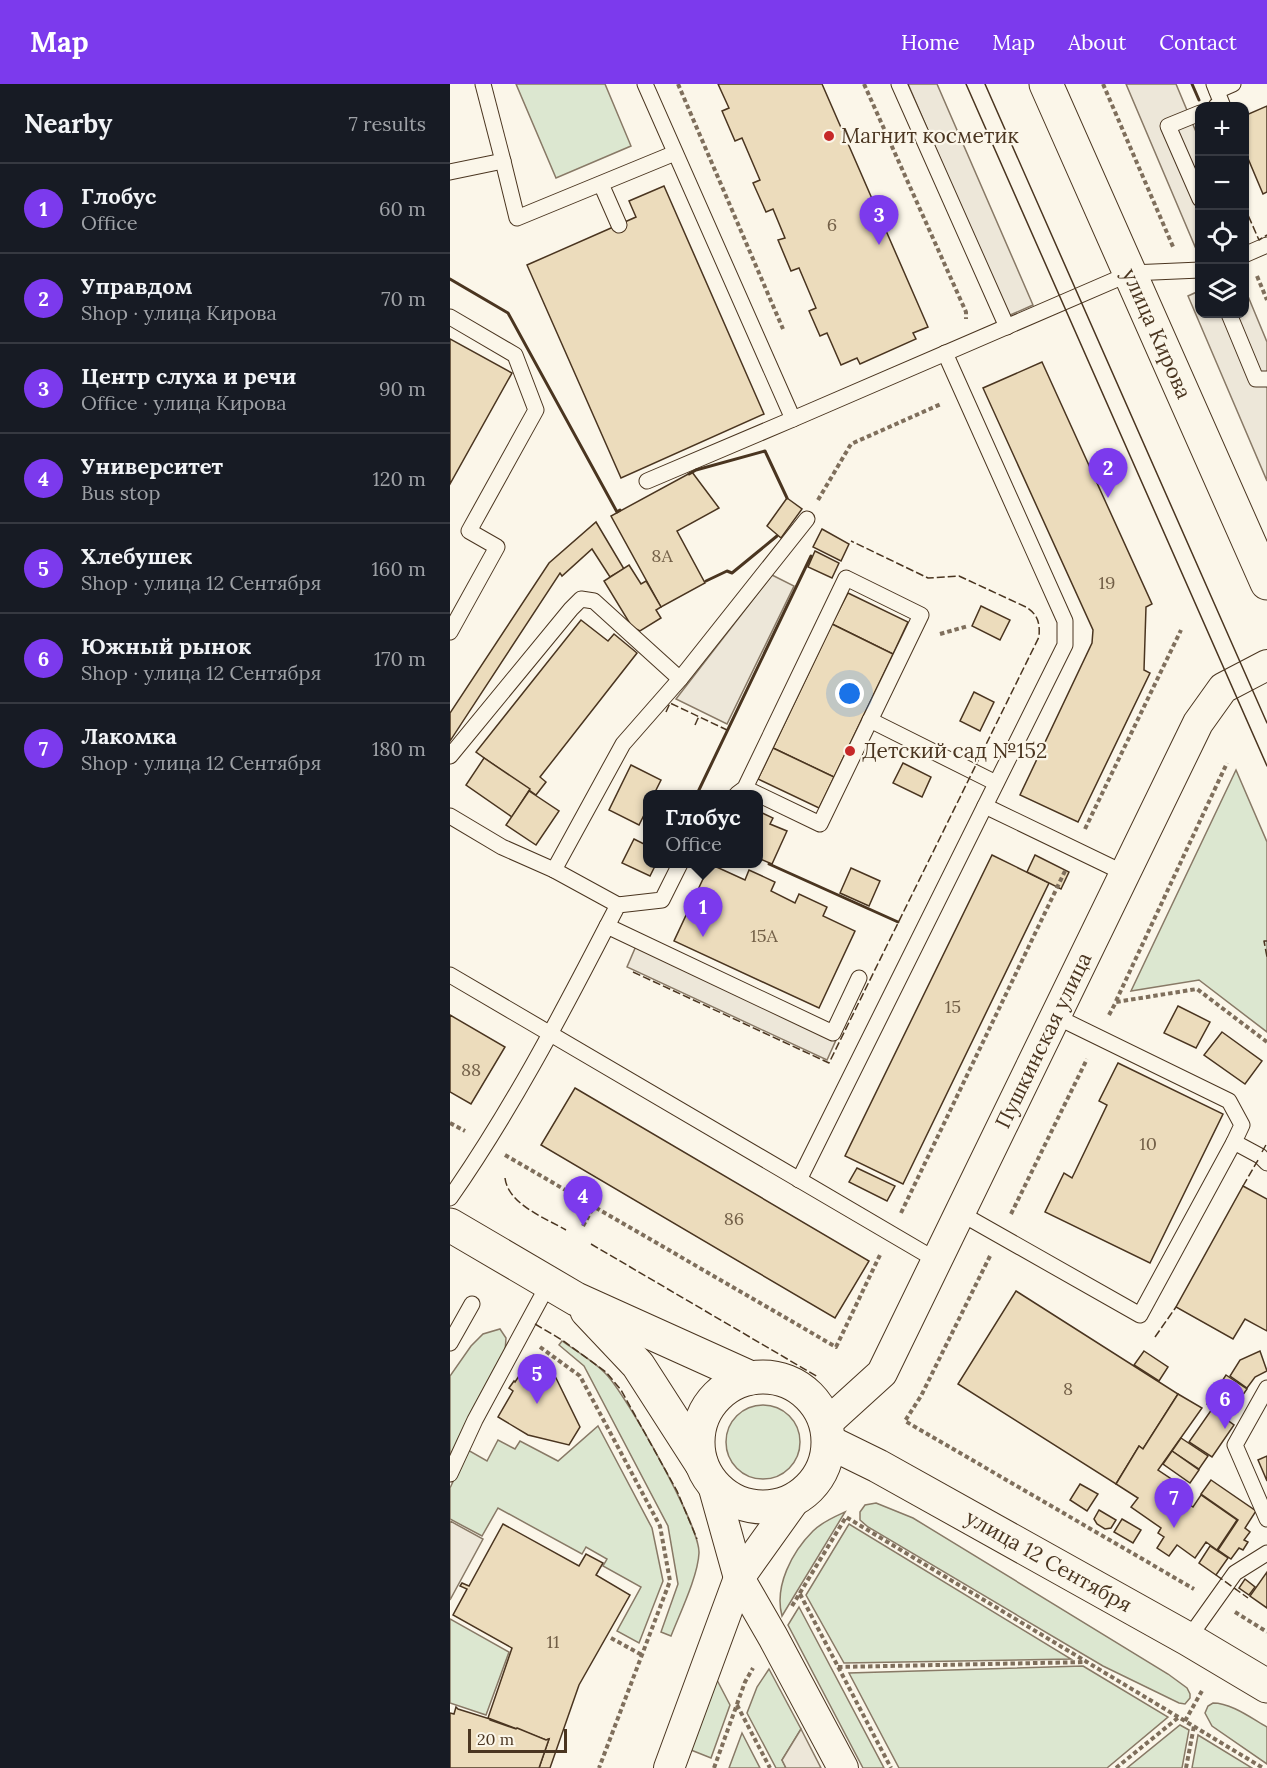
<!DOCTYPE html>
<meta charset="utf-8">
<style>
:root{--surface:#171b24;--page:#20242c;--text:#f1f3f6;--muted:#9ea1a6;--line:#363941;--accent:#7c3aed}
body{margin:0;font-family:Lora,serif;background:var(--page);color:var(--text)}
.controls{position:absolute;right:18px;top:18px;display:grid;overflow:hidden;border-radius:12px;box-shadow:0 2px 4px #0004}
.controls button{width:54px;height:54px;display:grid;place-items:center;padding:0;border:0;border-bottom:2px solid var(--line);background:var(--surface);color:var(--text);font:30px sans-serif}
.scale{position:absolute;left:18px;bottom:15px;width:99px;box-sizing:border-box;padding-left:6px;border:3px solid #4a3520;border-top:0;font-size:16px;line-height:21px;white-space:nowrap;color:#4a3520;-webkit-text-stroke:4px #fbf6e9;paint-order:stroke}
.you{position:absolute;left:400px;top:610px;width:21px;height:21px;margin:-15px;border:4px solid #fff;border-radius:50%;background:#1a73e8;box-shadow:0 0 0 9px #1a73e833}
.badge{display:grid;place-items:center;width:39px;height:39px;border-radius:50%;background:var(--accent);color:#fff;font-size:20px;font-weight:700}
.pin{position:absolute;translate:-50% -50px;filter:drop-shadow(0 2px 3px #0008)}
.pin::after{content:'';position:absolute;top:32px;width:21px;height:18px;background:inherit;clip-path:polygon(0 0,100% 0,50% 100%)}
.popup{position:absolute;left:193px;top:706px;width:120px;height:78px;box-sizing:border-box;display:grid;place-content:center;border-radius:12px;background:var(--surface);filter:drop-shadow(0 2px 4px #0005);font-size:20px;white-space:nowrap;color:var(--muted)}
.popup b{font-size:22px;color:var(--text)}
.popup::after{content:'';position:absolute;left:50%;top:100%;margin-left:-12px;border:12px solid transparent;border-top-color:var(--surface)}
.list{margin:0;padding:0;list-style:none}
h2{display:flex;justify-content:space-between;align-items:center;height:78px;margin:0;padding:0 24px;font-size:26px}
h2 small{font-size:20px;font-weight:400;color:var(--muted)}
.list li{display:grid;grid-template-columns:39px 1fr auto;gap:18px;align-items:center;box-sizing:border-box;height:90px;padding:0 24px;border-top:2px solid var(--line)}
.list b{display:block;font-size:22px;white-space:nowrap}
.list p{margin:0;font-size:20px;white-space:nowrap;color:var(--muted)}
.list em{font-size:20px;font-style:normal;color:var(--muted)}
.icon{flex:none;width:33px;height:33px;fill:none;stroke:currentColor;stroke-width:2;stroke-linecap:round;stroke-linejoin:round}
.map{position:relative;flex:none;width:817px;height:1684px;overflow:hidden}
header{display:flex;align-items:center;gap:36px;box-sizing:border-box;height:84px;padding:0 30px;background:var(--accent);color:#fff}
header strong{font-size:28px}
nav{display:flex;gap:33px;margin-inline-start:auto;font-size:21px}
main{display:flex}
aside{flex:1;background:var(--surface)}
.map>svg:first-child{display:block}
.green{fill:#dce7d0;stroke:#887966;stroke-width:1.5}
.parking{fill:#ede7d9;stroke:#887966;stroke-width:1.5}
.building{fill:#ecdcbc;stroke:#4a3520;stroke-width:1.5}
.lines{fill:none;stroke-linecap:round;stroke-linejoin:round}
.lane-casing{stroke:#4a3520;stroke-width:17}
.street-casing{stroke:#4a3520;stroke-width:32}
.secondary-casing{stroke:#4a3520;stroke-width:35}
.primary-casing{stroke:#4a3520;stroke-width:35}
.path{stroke:#7f6f5c;stroke-width:4;stroke-dasharray:4.5 3;stroke-linecap:butt}
.lane{stroke:#fbf6e9;stroke-width:15}
.street{stroke:#fbf6e9;stroke-width:30}
.secondary{stroke:#fbf6e9;stroke-width:33}
.primary{stroke:#fbf6e9;stroke-width:33}
.tram{stroke:#4a3520;stroke-width:1.5}
.fence{stroke:#4a3520;stroke-width:1.5;stroke-dasharray:8 3;stroke-linecap:butt}
.wall{stroke:#4a3520;stroke-width:3}
.poi-dot{fill:#c62828;stroke:#fbf6e9;stroke-width:2}
.labels{text-anchor:middle;stroke-width:4.5;stroke-linejoin:round;paint-order:stroke}
.number-label{font-size:18px;fill:#725f47}
.poi-label{font-size:21px;fill:#4a3520;stroke:#fbf6e9;text-anchor:start}
.street-label{font-size:21px;fill:#4a3520;stroke:#fbf6e9}
</style>
<header>
<strong>Map</strong>
<nav><a>Home</a><a>Map</a><a>About</a><a>Contact</a></nav>
</header>
<main>
<aside>
<h2>Nearby<small>7 results</small></h2>
<ul class="list">
<li><span class="badge">1</span><div><b>Глобус</b><p>Office</p></div><em>60 m</em></li>
<li><span class="badge">2</span><div><b>Управдом</b><p>Shop · улица Кирова</p></div><em>70 m</em></li>
<li><span class="badge">3</span><div><b>Центр слуха и речи</b><p>Office · улица Кирова</p></div><em>90 m</em></li>
<li><span class="badge">4</span><div><b>Университет</b><p>Bus stop</p></div><em>120 m</em></li>
<li><span class="badge">5</span><div><b>Хлебушек</b><p>Shop · улица 12 Сентября</p></div><em>160 m</em></li>
<li><span class="badge">6</span><div><b>Южный рынок</b><p>Shop · улица 12 Сентября</p></div><em>170 m</em></li>
<li><span class="badge">7</span><div><b>Лакомка</b><p>Shop · улица 12 Сентября</p></div><em>180 m</em></li>
</ul>
</aside>
<div class="map">
<svg width="817" height="1684" viewBox="0 0 817 1684">
<rect width="100%" height="100%" fill="#fbf6e9"/>
<!-- green -->
<g class="green">
<polygon points="66,0 155,0 181,62 106,94"/>
<polygon points="786,686 817,758 817,948 749,896 681,907"/>
<polygon points="50,1245 56,1254 55,1268 0,1381 0,1292 21,1262 33,1250"/>
<path d="M 112,1257 C 126,1267 144,1277 156,1290 C 177,1312 250,1442 249,1469 C 248,1492 230,1529 221,1552 L 211,1548 L 228,1500 L 218,1442 L 134,1282 L 109,1261 Z"/>
<circle cx="313" cy="1358" r="37"/>
<polygon points="148,1342 202,1444 213,1497 189,1559 167,1547 191,1503 153,1482 157,1475 136,1463 132,1470 48,1424 32,1452 0,1435 0,1404 18,1366 37,1377 48,1356 65,1365 70,1357 108,1377"/>
<polygon points="426,1419 463,1434 718,1590 737,1604 740,1610 740,1614 735,1620 729,1619 653,1582 418,1443 410,1436 410,1428 415,1421"/>
<path d="M 395,1428 L 332,1532 C 324,1502 342,1468 363,1447 C 372,1438 384,1433 395,1428 Z"/>
<polygon points="399,1440 621,1575 394,1579 356,1511"/>
<polygon points="349,1523 434,1684 413,1684 338,1541"/>
<polygon points="0,1535 59,1568 36,1631 0,1619"/>
<polygon points="633,1582 718,1633 657,1684 449,1684 399,1589"/>
<polygon points="319,1585 351,1645 332,1676 336,1684 326,1684 297,1629 307,1603"/>
<polygon points="267,1596 280,1621 261,1674 241,1666"/>
<path d="M 763,1619 C 781,1619 801,1634 817,1643 L 817,1680 L 762,1642 L 755,1629 L 758,1622 Z"/>
<polygon points="730,1641 739,1646 732,1684 677,1684"/>
<polygon points="292,1649 310,1684 279,1684"/>
<polygon points="748,1651 802,1684 742,1684"/>
</g>
<!-- parking -->
<g class="parking">
<polygon points="458,0 487,0 583,221 558,232"/>
<polygon points="676,0 726,0 749,55 749,172"/>
<polygon points="795,205 817,258 817,397 738,212 749,207 750,230 794,230"/>
<polygon points="322,491 344,502 277,640 226,615"/>
<polygon points="186,862 386,956 377,976 177,883"/>
<polygon points="0,1437 33,1455 0,1516"/>
<polygon points="351,1645 371,1684 336,1684 332,1676"/>
</g>
<!-- building -->
<g class="building">
<polygon points="268,0 372,0 478,243 463,249 466,255 410,280 407,274 391,281 377,249 370,252 359,227 366,224 349,184 341,187 328,156 335,154 323,125 316,128 303,99 310,96 292,54 285,57 272,27 279,24"/>
<polygon points="817,22 817,108 813,110 794,65 794,32"/>
<polygon points="214,102 314,330 171,394 77,181 186,133 179,117"/>
<polygon points="0,255 62,289 0,400"/>
<polygon points="592,278 702,520 696,523 694,586 700,589 628,738 570,711 642,559 643,546 533,304"/>
<polygon points="242,388 269,424 227,447 255,499 211,523 161,432"/>
<polygon points="337,414 352,425 331,454 317,442"/>
<polygon points="146,438 174,485 160,493 142,465 112,492 110,489 0,657 0,629 99,479"/>
<polygon points="372,445 399,460 391,477 363,463"/>
<polygon points="365,467 389,479 382,494 358,483"/>
<polygon points="179,481 191,500 196,497 211,523 206,526 211,534 190,547 182,543 154,497"/>
<polygon points="398,509 458,538 443,570 382,540"/>
<polygon points="531,522 560,536 550,556 522,542"/>
<polygon points="131,536 158,557 164,550 187,569 90,693 96,698 86,711 26,668"/>
<polygon points="382,540 443,570 384,693 323,664"/>
<polygon points="524,608 544,618 530,647 510,637"/>
<polygon points="323,664 384,693 369,724 308,695"/>
<polygon points="34,674 80,705 62,733 16,701"/>
<polygon points="453,679 481,693 472,713 443,699"/>
<polygon points="181,681 211,696 204,710 198,710 198,723 189,741 159,726"/>
<polygon points="79,707 109,727 86,761 56,741"/>
<polygon points="308,727 323,734 320,740 337,747 322,780 308,774"/>
<polygon points="184,755 198,762 198,780 206,780 200,792 172,779"/>
<polygon points="542,771 599,799 453,1100 395,1072"/>
<polygon points="585,771 619,788 611,805 577,788"/>
<polygon points="260,780 295,796 299,786 325,798 321,807 345,819 349,810 377,823 373,832 405,847 369,924 224,857"/>
<polygon points="401,784 430,797 419,822 390,809"/>
<polygon points="728,922 760,938 746,964 714,949"/>
<polygon points="0,931 55,963 21,1020 0,1008"/>
<polygon points="772,948 812,977 795,1000 754,971"/>
<polygon points="668,979 773,1030 700,1179 595,1128 614,1089 622,1094 657,1021 649,1017"/>
<polygon points="125,1004 419,1177 385,1234 91,1061"/>
<polygon points="407,1084 445,1102 437,1117 399,1098"/>
<polygon points="793,1102 817,1115 817,1247 795,1235 783,1255 726,1223"/>
<polygon points="566,1207 728,1310 693,1365 689,1362 666,1400 508,1300"/>
<polygon points="694,1267 718,1283 709,1297 684,1281"/>
<polygon points="810,1267 817,1287 805,1293 797,1304 780,1292 790,1276"/>
<polygon points="79,1277 105,1292 130,1343 119,1361 78,1351 48,1333 63,1307 59,1304 64,1297 65,1298"/>
<polygon points="776,1291 797,1305 777,1334 757,1320"/>
<polygon points="728,1310 752,1324 708,1386 738,1406 732,1415 743,1423 751,1411 787,1436 767,1466 756,1458 745,1474 727,1461 719,1472 707,1464 714,1453 708,1449 711,1444 681,1423 688,1414 666,1400 689,1362 693,1365"/>
<polygon points="762,1325 784,1341 762,1373 739,1358"/>
<polygon points="731,1354 758,1372 749,1385 722,1367"/>
<polygon points="722,1367 749,1386 740,1399 713,1380"/>
<polygon points="817,1372 817,1397 808,1376"/>
<polygon points="761,1396 806,1427 795,1444 800,1448 794,1456 798,1458 793,1466 789,1464 781,1475 768,1466 788,1436 751,1410"/>
<polygon points="630,1400 648,1410 637,1427 620,1416"/>
<polygon points="649,1426 666,1436 661,1444 655,1445 647,1440 644,1435"/>
<polygon points="672,1435 691,1446 683,1459 664,1448"/>
<polygon points="53,1440 129,1482 136,1470 153,1479 146,1491 180,1511 129,1601 100,1684 89,1684 99,1655 96,1656 38,1634 62,1564 3,1531 17,1505 10,1502 12,1499 19,1502"/>
<polygon points="760,1462 778,1474 766,1491 749,1479"/>
<polygon points="817,1488 817,1524 800,1512"/>
<polygon points="795,1495 805,1503 799,1511 789,1504"/>
<polygon points="6,1623 8,1625 40,1635 40,1636 66,1645 67,1644 96,1656 99,1655 89,1684 0,1684 0,1629 4,1630"/>
</g>
<g class="lines">
<!-- lane casing -->
<g class="lane-casing">
<g id="lane">
<polyline points="33,0 53,77"/>
<polyline points="195,0 343,335 681,189 750,186"/>
<polyline points="449,0 557,243"/>
<polyline points="764,0 772,20 766,22"/>
<polyline points="767,7 783,0"/>
<polyline points="750,29 718,42 750,115"/>
<polyline points="0,88 53,77 67,134 225,69"/>
<polyline points="151,100 169,141"/>
<polyline points="794,171 817,161"/>
<polyline points="779,230 806,295 817,295"/>
<polyline points="0,233 65,271 86,326 19,447 47,463 0,548"/>
<polyline points="197,397 343,335"/>
<polyline points="420,636 546,699"/>
<polyline points="0,672 121,525 131,515 144,517 230,595"/>
<polyline points="287,710 295,704 396,494 471,531 370,740 295,704"/>
<polyline points="535,722 674,789"/>
<polyline points="0,732 52,763 104,786 168,821"/>
<polyline points="104,786 173,660 230,595 357,435"/>
<polyline points="157,842 168,821 212,816 230,780"/>
<polyline points="0,891 486,1176"/>
<polyline points="605,932 779,1017 792,1041 784,1058 810,1072 817,1079"/>
<polyline points="349,1096 615,561 615,537 495,269"/>
<path d="M 0,1114 C 60,1028 109,935 157,842 L 383,949 L 409,894"/>
<polyline points="510,1129 690,1231 784,1058"/>
<polyline points="0,1259 22,1220"/>
<polyline points="817,1304 785,1361 817,1435"/>
<polyline points="0,1390 25,1336 99,1199"/>
<polyline points="738,1555 785,1489 817,1469"/>
</g>
</g>
<!-- street casing -->
<g class="street-casing">
<g id="street">
<path id="s1" d="M 377,1339 L 432,1289 L 748,639 L 773,604 L 817,581"/>
<polyline points="263,1401 289,1494 323,1553 393,1684"/>
<polyline points="219,1684 289,1494 344,1417"/>
</g>
</g>
<!-- secondary casing -->
<g class="secondary-casing">
<g id="secondary">
<polyline points="0,1141 126,1215 301,1294"/>
<polyline points="137,1227 188,1281 251,1379"/>
<circle cx="313" cy="1358" r="65"/>
<path id="s2" d="M 379,1358 L 428,1382 L 738,1555 L 817,1602"/>
</g>
</g>
<!-- primary casing -->
<g class="primary-casing">
<g id="primary">
<path id="s3" d="M 596,0 L 817,499"/>
</g>
</g>
<!-- path -->
<g class="path">
<polyline points="228,0 333,245"/>
<polyline points="414,0 516,228 516,235"/>
<polyline points="653,0 724,165"/>
<polyline points="807,192 817,216"/>
<polyline points="368,416 401,360 491,320"/>
<polyline points="490,550 518,542"/>
<polyline points="635,745 731,546"/>
<polyline points="666,917 777,679"/>
<polyline points="659,931 666,918 747,905 817,958"/>
<polyline points="0,1039 15,1047"/>
<polyline points="55,1071 386,1263 430,1171"/>
<polyline points="451,1129 615,787"/>
<polyline points="561,1130 637,975"/>
<polyline points="133,1142 144,1122"/>
<polyline points="540,1172 471,1312 455,1337 744,1505"/>
<polyline points="90,1263 130,1292 210,1442 220,1497 149,1684"/>
<polyline points="350,1510 441,1684"/>
<polyline points="342,1522 396,1433 813,1684"/>
<polyline points="785,1528 817,1548"/>
<polyline points="161,1554 192,1571"/>
<polyline points="388,1583 637,1578"/>
<polyline points="287,1621 320,1684"/>
<polyline points="735,1637 753,1605"/>
<polyline points="264,1684 295,1598 303,1584"/>
<polyline points="666,1684 729,1633"/>
<polyline points="736,1684 744,1642"/>
</g>
<!-- lane -->
<use href="#lane" class="lane"/>
<!-- street -->
<use href="#street" class="street"/>
<!-- secondary -->
<use href="#secondary" class="secondary"/>
<!-- primary -->
<use href="#primary" class="primary"/>
<!-- tram -->
<g class="tram">
<polyline points="516,0 817,682"/>
<polyline points="535,0 817,639"/>
</g>
<!-- fence -->
<g class="fence">
<polyline points="794,122 809,156 817,151"/>
<polyline points="216,628 220,619 277,646"/>
<polyline points="245,641 249,632"/>
<polyline points="817,857 814,857 817,873"/>
<path d="M 183,888 L 379,979 L 589,553 C 590,538 588,531 576,523 L 509,492 L 478,494 L 401,457"/>
<polyline points="812,1068 817,1059"/>
<path d="M 55,1094 C 58,1120 95,1134 116,1146"/>
<polyline points="793,1102 808,1076"/>
<polyline points="141,1160 368,1293"/>
<polyline points="85,1240 112,1256 156,1288 171,1306 227,1407 247,1455"/>
<polyline points="705,1253 726,1223"/>
<polyline points="766,1491 798,1514"/>
</g>
<!-- wall -->
<g class="wall">
<polyline points="742,0 749,16"/>
<polyline points="0,195 58,229 167,428 170,426"/>
<polyline points="239,390 246,386 315,367 337,414"/>
<polyline points="256,497 277,487 282,489 327,452"/>
<polyline points="247,710 361,472"/>
<polyline points="319,780 448,838"/>
</g>
</g>
<!-- markers -->
<g class="poi-dot">
<circle cx="379" cy="52" r="6"/>
<circle cx="400" cy="667" r="6"/>
</g>
<g class="labels">
<!-- number labels -->
<g class="number-label">
<text x="382" y="147">6</text>
<text x="212" y="478">8А</text>
<text x="657" y="505">19</text>
<text x="314" y="858">15А</text>
<text x="503" y="929">15</text>
<text x="21" y="992">88</text>
<text x="698" y="1066">10</text>
<text x="284" y="1141">86</text>
<text x="618" y="1311">8</text>
<text x="103" y="1564">11</text>
</g>
<!-- poi labels -->
<g class="poi-label">
<text x="391" y="59">Магнит косметик</text>
<text x="412" y="674">Детский сад №152</text>
</g>
<!-- street labels -->
<g class="street-label">
<text dy="7" stroke="none"><textPath href="#s3" startOffset="273">улица Кирова</textPath></text>
<text dy="7" stroke="none"><textPath href="#s1" startOffset="444">Пушкинская улица</textPath></text>
<text dy="7" stroke="none"><textPath href="#s2" startOffset="250">улица 12 Сентября</textPath></text>
</g>
</g>
</svg>
<div class="controls">
<button>+</button>
<button>−</button>
<button><svg class="icon" aria-label="locate" viewBox="0 0 24 24"><circle cx="12" cy="12" r="6"/><path d="M12 2v4M12 18v4M2 12h4M18 12h4"/></svg></button>
<button><svg class="icon" aria-label="layers" viewBox="0 0 24 24"><path d="M12 4l9 5-9 5-9-5zM3 14l9 5 9-5"/></svg></button>
</div>
<div class="scale">20 m</div>
<div class="you"></div>
<div class="pin badge" style="left:253px;top:853px">1</div>
<div class="popup"><b>Глобус</b>Office</div>
<div class="pin badge" style="left:658px;top:414px">2</div>
<div class="pin badge" style="left:429px;top:161px">3</div>
<div class="pin badge" style="left:133px;top:1142px">4</div>
<div class="pin badge" style="left:87px;top:1320px">5</div>
<div class="pin badge" style="left:775px;top:1345px">6</div>
<div class="pin badge" style="left:724px;top:1444px">7</div>
</div>
</main>
